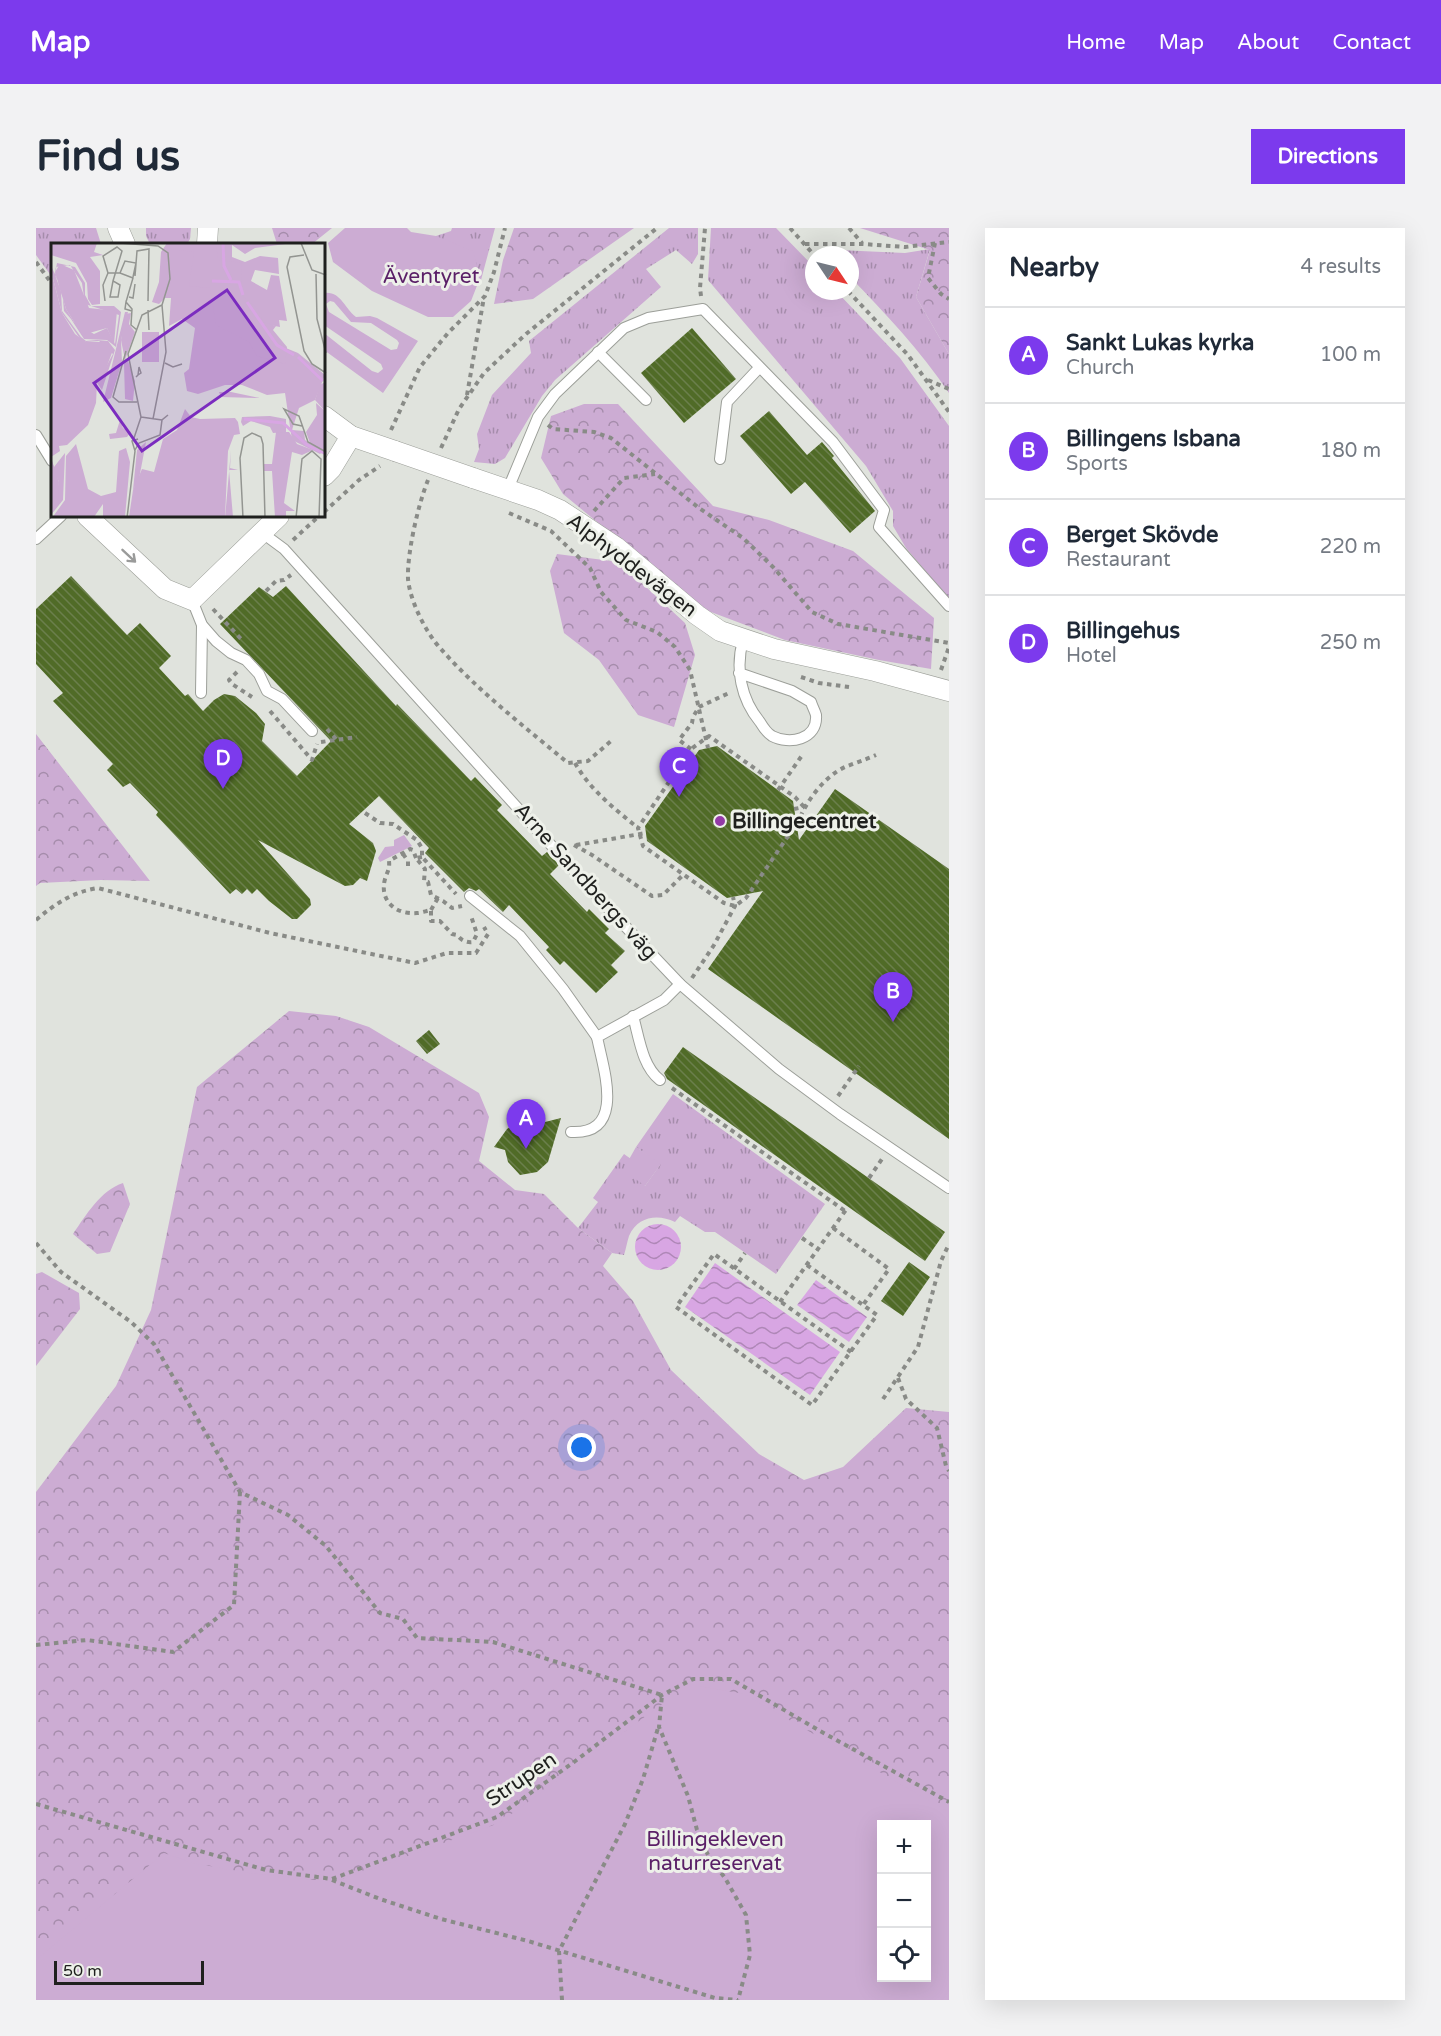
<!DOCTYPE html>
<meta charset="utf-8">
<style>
:root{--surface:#fff;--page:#f2f2f3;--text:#1f2937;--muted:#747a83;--line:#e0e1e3;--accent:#7c3aed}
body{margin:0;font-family:"Varela Round",sans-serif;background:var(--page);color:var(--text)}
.controls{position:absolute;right:18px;bottom:18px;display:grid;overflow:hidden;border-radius:0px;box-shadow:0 6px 24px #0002}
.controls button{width:54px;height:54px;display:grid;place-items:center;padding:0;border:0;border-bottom:2px solid var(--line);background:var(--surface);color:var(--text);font:30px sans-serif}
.compass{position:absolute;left:769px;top:18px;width:54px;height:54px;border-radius:50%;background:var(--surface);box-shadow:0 6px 24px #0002;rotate:125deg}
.scale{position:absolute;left:18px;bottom:15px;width:150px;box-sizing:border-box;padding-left:6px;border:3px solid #1f201e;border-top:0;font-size:16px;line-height:21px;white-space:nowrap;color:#1f201e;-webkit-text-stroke:4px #eef1ea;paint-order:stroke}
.you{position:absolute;left:546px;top:1220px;width:21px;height:21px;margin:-15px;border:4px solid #fff;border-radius:50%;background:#1a73e8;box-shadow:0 0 0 9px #1a73e833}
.badge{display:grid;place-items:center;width:39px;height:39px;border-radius:50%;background:var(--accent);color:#fff;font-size:20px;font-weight:700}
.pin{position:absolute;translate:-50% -50px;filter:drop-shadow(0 2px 3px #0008)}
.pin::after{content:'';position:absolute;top:32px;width:21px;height:18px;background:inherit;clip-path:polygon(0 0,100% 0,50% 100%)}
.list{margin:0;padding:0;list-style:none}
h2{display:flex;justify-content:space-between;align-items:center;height:78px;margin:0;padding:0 24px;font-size:26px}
h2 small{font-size:20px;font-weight:400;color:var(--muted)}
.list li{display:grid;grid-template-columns:39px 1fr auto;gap:18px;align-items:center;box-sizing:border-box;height:96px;padding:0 24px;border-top:2px solid var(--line)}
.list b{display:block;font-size:22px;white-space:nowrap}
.list p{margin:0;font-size:20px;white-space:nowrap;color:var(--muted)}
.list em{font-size:20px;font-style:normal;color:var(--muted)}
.icon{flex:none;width:33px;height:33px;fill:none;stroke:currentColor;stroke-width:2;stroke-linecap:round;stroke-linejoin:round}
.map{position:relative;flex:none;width:913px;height:1772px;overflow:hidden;border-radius:0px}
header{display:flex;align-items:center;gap:36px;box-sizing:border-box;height:84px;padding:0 30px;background:var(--accent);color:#fff}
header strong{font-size:28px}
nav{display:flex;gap:33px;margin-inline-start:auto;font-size:21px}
.intro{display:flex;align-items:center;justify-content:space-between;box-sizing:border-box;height:144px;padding:0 36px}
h1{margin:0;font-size:42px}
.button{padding:15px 27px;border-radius:0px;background:var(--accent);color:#fff;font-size:21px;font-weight:700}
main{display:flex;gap:36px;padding:0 36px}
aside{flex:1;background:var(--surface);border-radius:0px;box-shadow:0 6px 24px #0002}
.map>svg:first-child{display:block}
.grass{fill:url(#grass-tufts)}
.forest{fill:url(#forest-crowns);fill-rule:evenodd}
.park{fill:#ccacd3;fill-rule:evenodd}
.water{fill:url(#water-waves)}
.building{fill:url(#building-back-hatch)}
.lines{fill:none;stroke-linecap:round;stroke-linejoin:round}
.service-casing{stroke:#9c9f99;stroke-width:12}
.minor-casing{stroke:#9c9f99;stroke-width:21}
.path{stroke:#898b87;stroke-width:4;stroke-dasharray:4.5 4.5;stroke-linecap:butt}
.service{stroke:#fff;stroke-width:10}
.minor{stroke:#fff;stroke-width:20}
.minor-bridge-casing{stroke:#9c9f99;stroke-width:21;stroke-linecap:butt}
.minor-bridge{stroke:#fff;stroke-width:20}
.oneway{stroke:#9a9b9a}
.poi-dot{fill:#933aa6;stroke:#eef1ea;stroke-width:2}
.labels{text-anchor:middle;stroke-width:6;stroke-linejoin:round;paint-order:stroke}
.park-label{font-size:21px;fill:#5a1f67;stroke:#eef1ea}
.street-label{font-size:21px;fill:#1f201e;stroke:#eef1ea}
.poi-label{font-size:21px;font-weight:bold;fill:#1f201e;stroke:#eef1ea;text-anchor:start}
.inset-river{fill:none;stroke:#d8a6e3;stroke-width:3}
.inset-road{fill:none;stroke:#939591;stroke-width:1.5}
.view{fill:#7b2cbf;fill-opacity:0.15;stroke:#7b2cbf;stroke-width:3}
.inset-edge{fill:none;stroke:#1f201e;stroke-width:3}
</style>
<header>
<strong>Map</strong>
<nav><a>Home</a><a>Map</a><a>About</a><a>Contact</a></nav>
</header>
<div class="intro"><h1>Find us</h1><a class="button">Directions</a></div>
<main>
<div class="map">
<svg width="913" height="1772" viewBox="0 0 913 1772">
<defs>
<pattern id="grass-tufts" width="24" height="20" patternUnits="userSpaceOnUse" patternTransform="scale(1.5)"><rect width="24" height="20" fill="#ccacd3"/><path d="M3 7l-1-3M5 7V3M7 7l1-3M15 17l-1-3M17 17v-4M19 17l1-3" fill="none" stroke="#a58cab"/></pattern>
<pattern id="forest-crowns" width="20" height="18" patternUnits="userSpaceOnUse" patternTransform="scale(1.5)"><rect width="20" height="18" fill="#ccacd3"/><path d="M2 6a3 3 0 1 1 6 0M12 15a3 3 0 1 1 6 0" fill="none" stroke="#a58cab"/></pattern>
<pattern id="water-waves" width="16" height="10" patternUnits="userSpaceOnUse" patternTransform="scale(1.5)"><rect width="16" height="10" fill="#d8a6e3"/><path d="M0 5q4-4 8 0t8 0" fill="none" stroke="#af87b7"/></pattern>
<pattern id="building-back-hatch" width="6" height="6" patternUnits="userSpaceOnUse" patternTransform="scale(1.5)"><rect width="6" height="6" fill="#506b27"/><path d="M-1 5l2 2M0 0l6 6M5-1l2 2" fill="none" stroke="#6b7f4c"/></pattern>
</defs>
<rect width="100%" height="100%" fill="#e0e3dd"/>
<!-- grass -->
<g class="grass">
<polygon points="0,0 60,0 65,16 16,16 16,49 0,27"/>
<polygon points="110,0 155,0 154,11 151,16 114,16 110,8"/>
<polygon points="416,0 459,0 445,52 419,40 400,8 415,3"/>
<polygon points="633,0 662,0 662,26 656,36 640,22 610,41 625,59 519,152 506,168 469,230 459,236 438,234 443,221 441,206 456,167 495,125 493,113"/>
<polygon points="675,0 740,0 778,39 778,63 800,63 864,130 913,198 913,371 870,320 857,298 857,283 830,238 672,52"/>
<path d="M 894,21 L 880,69 L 913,126 L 913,165 C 884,122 850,86 814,49 L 814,27 L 794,27 L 795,24 L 802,22 L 869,25 Z"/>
<path d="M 637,866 L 789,976 L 740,1046 L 679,1004 L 669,1004 L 644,988 L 639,994 C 622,986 602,988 593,1008 C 591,1014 590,1021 588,1027 L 576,1025 L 542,1000 L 562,974 L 557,970 L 588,926 L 595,931 L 609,958 L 624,937 L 600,919 Z"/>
</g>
<!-- forest -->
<g class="forest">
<polygon points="236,0 296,0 276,16 241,16"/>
<polygon points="478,0 598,0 497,71 458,76 467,32"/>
<polygon points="824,0 913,0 913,126 880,69 894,22"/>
<polygon points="548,176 582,176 677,278 733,292 817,323 898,390 895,441 843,432 749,412 667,381 527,266 505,230 515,188"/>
<polygon points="521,326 583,334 649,395 659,427 638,499 602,487 563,432 528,405 514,343"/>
<polygon points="0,506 114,653 65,652 4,655 0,658"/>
<path d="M 253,783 L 300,788 L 333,799 L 443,865 L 453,889 L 443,933 L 479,962 L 508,966 L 542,1000 L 576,1025 L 567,1038 L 597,1073 L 635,1142 L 723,1226 L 768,1252 L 807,1239 L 870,1180 L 913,1184 L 913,1772 L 0,1772 L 0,1264 L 80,1158 L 115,1082 L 161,859 ZM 846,1596 L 890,1596 L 890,1750 L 846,1750 Z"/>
<path d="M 87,955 L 94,976 L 74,1024 L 61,1026 L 37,1006 C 50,987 65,962 87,955 Z"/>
<polygon points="6,1044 43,1065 44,1081 0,1138 0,1046"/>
</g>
<!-- park -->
<g class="park">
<polygon points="309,0 371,0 375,4 400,8 437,23 444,50 435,73 417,89 392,89 336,63 297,34 292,15"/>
<path d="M 288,65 C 305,63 308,80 320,89 L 334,88 L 341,90 L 382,113 L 347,165 L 288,122 L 288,105 L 336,143 L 342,145 L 347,141 L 345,136 L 288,97 ZM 294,73 L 298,74 L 315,94 L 335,95 L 361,112 L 363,115 L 361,121 L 355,122 L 293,84 L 290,76 Z"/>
<polygon points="368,607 376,618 344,634 342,630 349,619 358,618 358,612"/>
<polygon points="600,919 625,936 609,958 587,942"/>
<path d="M 663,1458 L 708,1466 L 913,1584 L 913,1772 L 0,1772 L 0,1732 L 128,1625 L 157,1635 L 213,1645 L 279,1652 L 308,1651 L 463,1595 L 625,1477 ZM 846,1596 L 890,1596 L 890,1750 L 846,1750 Z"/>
</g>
<!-- water -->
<g class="water">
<circle cx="622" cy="1019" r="23"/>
<polygon points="679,1035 804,1124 774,1167 649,1079"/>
<polygon points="780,1052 831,1089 813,1114 761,1077"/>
</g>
<!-- building -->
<g class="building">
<polygon points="656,100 700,151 648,195 605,145"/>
<polygon points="733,183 771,227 786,214 798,228 796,230 839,283 814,305 769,254 755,266 704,208"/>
<polygon points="35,348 91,407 104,395 135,428 123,440 149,468 152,466 167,483 178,472 188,466 199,468 220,485 229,496 226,513 261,548 295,513 184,396 223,359 237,369 250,358 360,478 361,476 435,553 439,549 466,577 461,582 506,628 511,624 523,637 514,646 551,684 553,681 573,701 569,705 589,723 575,737 582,744 560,765 528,733 524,737 510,722 513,719 473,677 467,684 443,661 440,663 433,660 428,664 389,625 393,620 343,568 313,596 337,615 340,623 331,653 324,650 317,657 309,658 222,612 274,671 275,677 261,691 256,691 233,673 221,661 216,666 211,661 206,666 200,661 194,666 120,587 122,584 94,555 87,559 71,542 77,536 17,473 27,465 0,436 0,381"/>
<polygon points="681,518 757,573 763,612 799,561 913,641 913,911 672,741 727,663 691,670 611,613 609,598 663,522"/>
<polygon points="393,802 404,816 391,826 380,813"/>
<polygon points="647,819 909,1004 889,1033 631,851 628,845"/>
<polygon points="525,890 512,934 501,944 484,947 472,934 469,922 458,919 471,901 480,895 492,891 509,894"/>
<polygon points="873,1034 894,1049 867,1088 845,1073"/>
</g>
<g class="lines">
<!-- service casing -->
<g class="service-casing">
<g id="service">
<polyline points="562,124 610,172"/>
<polyline points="0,207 16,233"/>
<polyline points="684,231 691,174 723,140"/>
<polyline points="472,261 502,189 519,166 588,100 612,90 667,81 797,214 848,282 843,299 913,378"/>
<polyline points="225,304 248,321 570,678 644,756 743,841 804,886 913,960"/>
<polyline points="0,311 25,288"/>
<polyline points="156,372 166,397 180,413 195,425 210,432 223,446 231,463 246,471 276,503"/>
<path d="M 703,445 L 756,463 L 775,474 C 776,478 779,483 780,487 C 782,512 753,517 736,508 C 731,505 727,499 724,494 C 705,471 699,441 707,412"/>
<polyline points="165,465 166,397"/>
<polyline points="434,668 484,708 527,761 561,809"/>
<path d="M 597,788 C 603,809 606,838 624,852"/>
<path d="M 535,904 C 591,907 567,840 561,809 L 628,772 L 644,756"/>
</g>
</g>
<!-- minor casing -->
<g class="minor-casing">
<g id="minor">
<polyline points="82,0 89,16"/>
<polyline points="171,16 172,0"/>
<polyline points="288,188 315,208 359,223"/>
<polyline points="288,248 295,241 315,208"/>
<polyline points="437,250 502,272 524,282 580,319 661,387 684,403 738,421 839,443 913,463"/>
<polyline points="51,288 129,361 156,372 243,288"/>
</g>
</g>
<!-- path -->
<g class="path">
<polyline points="754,0 778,27"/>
<polyline points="813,0 826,15"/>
<polyline points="899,15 892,50 905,66 913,71"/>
<polyline points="769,16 827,16 869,19 913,14"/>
<polyline points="0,34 16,56"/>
<polyline points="812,63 872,127 913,184"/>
<polyline points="665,68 664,60 669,0"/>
<polyline points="892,152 913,161"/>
<polyline points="431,167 448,69"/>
<polyline points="512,197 517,201 558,204 575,210 663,280 707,310 737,339 776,384 802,396 913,415"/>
<polyline points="355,202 384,139 412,105 449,68 458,44 469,0"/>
<polyline points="405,220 423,181 448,145 490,106 621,0"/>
<path d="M 392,252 C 382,277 371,325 372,351 C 374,373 390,405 405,421 C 441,462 490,500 532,535 L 552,533 L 575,513"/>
<polyline points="558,283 588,250 619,246"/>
<polyline points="288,284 323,252 344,238"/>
<polyline points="473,285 515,303 554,340 565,364 590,392 621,404 639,419 654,442 672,520"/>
<polyline points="257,312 283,288"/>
<polyline points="230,363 240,353 248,352 255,347"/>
<polyline points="177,381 207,413"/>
<polyline points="905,442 913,419"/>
<polyline points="201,444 193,452 196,456 216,469"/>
<polyline points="765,449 783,455 813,459"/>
<polyline points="234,483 276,532 281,516"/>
<polyline points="291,501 301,512"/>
<polyline points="285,514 321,509"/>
<polyline points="655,521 643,512 656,495 657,489 663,479 695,464"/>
<path d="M 539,535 C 554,562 579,581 602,600"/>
<polyline points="742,562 767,526"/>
<path d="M 768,579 L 759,569 L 673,508 L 655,521 L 602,600 L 607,618 L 688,675 L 699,678 L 710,670 L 763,592 C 771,572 789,548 809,539 C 819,535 829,532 840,527"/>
<polyline points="758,581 768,579"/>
<polyline points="329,585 344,595 357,596 381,612 386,620 386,629 420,666"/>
<polyline points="538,617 556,627 616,668 627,667 647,647"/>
<polyline points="540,617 610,605"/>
<polyline points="367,626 372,633 372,640"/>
<polyline points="386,629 380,630 389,641 388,653 392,654 395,667 407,673 416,680 426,678"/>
<path d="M 380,630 L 377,622 L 374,621 L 353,633 C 354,641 351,644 349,651 C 343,673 360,687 381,685 C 385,685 390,683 395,682 L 395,693 L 404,693 L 416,706 L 421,707 C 425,712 430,715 437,714 L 441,706 L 435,688"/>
<polyline points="395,682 402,670"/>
<path d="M 0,692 C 20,675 37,664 62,660 L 234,705 L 379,735 L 411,725 L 440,725 L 452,706 L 448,699"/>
<polyline points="656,750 678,717 699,678 697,669"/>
<polyline points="636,860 809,983"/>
<polyline points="802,868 823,838"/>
<polyline points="833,950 846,931"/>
<polyline points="797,1000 853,1041 827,1077"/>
<polyline points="766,1010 782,1021"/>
<polyline points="0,1015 25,1044 95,1094 118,1116 204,1264 252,1287 290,1318 344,1385 367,1391 381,1410 457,1414 626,1467 623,1499 652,1568 661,1602 672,1627 689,1650 710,1687 714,1727 702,1772"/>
<polyline points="771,1037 841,1087 776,1177 640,1079 678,1026 815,1124"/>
<polyline points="698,1041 709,1025"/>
<polyline points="744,1074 812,979"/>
<polyline points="862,1150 870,1171 901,1200 910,1238 913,1243"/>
<polyline points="847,1171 882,1119 905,1033 913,1016"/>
<polyline points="0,1417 51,1412 137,1424 198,1377 204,1264"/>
<polyline points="0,1576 230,1642 296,1651 461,1589 538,1534 626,1467 657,1451 695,1451 784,1503 913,1574"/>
<polyline points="296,1652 344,1671 405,1691 492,1713 679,1770 702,1772"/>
<polyline points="526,1772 523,1723 589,1596 607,1551 622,1500"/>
</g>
<!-- service -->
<use href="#service" class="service"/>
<!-- minor -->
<use href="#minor" class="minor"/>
<!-- minor-bridge casing -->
<g class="minor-bridge-casing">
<polyline id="minor-bridge" points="359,223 437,250"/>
</g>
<!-- minor-bridge -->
<use href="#minor-bridge" class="minor-bridge"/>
</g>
<!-- one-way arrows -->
<defs><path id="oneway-shaft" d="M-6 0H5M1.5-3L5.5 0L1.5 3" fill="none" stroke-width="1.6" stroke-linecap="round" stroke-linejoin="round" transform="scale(1.5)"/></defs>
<use class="oneway" href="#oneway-shaft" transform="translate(93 328) rotate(43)"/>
<!-- markers -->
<circle class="poi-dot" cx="684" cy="593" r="6"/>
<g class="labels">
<!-- park labels -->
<g class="park-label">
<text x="395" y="55">Äventyret</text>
<text x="679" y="1618">Billingekleven<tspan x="679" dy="24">naturreservat</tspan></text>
</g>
<!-- street labels -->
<g class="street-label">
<text transform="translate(596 337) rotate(37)" y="7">Alphyddevägen</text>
<text transform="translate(550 653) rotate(48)" y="7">Arne Sandbergs väg</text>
<text transform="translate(485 1551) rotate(-34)" y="7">Strupen</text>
</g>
<!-- poi labels -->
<g class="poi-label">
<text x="696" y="600">Billingecentret</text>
</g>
</g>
<!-- overview -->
<g transform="translate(15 15)">
<rect width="274" height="274" fill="#e0e3dd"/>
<path d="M 6,20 L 24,24 L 34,40 L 34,52 L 40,63 L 63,63 L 70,69 L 65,104 L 56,97 L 33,96 L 20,76 L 13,68 L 11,46 L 4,32 L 10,48 L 11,68 L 30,94 L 35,98 L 46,97 L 57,98 L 64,107 L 51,147 L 46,140 L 62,111 L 48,98 L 35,99 L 30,97 L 11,70 L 0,28 L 0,23 L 4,31 ZM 19,22 L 31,40 L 34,61 L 68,72 L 64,101 L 56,85 L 43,91 L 23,79 L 15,66 L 4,28 L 5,24 ZM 74,69 L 77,69 L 70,97 L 71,119 L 60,155 L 52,159 ZM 274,139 L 274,168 L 264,157 L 269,142 ZM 225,189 L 238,189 L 246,201 L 262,207 L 251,212 L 241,209 L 233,260 L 244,268 L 235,268 L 235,274 L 224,274 L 221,228 L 212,228 L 212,221 L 221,221 ZM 95,199 L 88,236 L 82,247 L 86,207 ZM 180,207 L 179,225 L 187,227 L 178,227 L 182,274 L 174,275 ZM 14,210 L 12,257 L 0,272 L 8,239 L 2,226 L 1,218 L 3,224 Z" fill="#ccacd3" fill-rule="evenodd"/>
<path d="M 0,0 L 46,0 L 43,9 L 52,12 L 39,14 L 49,28 L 49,61 L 41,62 L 37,56 L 36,40 L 25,20 L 0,12 ZM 116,0 L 242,0 L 204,5 L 194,11 L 181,2 L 181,14 L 194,19 L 209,13 L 227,15 L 228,31 L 204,27 L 200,38 L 216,47 L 220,32 L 228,33 L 236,78 L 228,77 L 229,84 L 214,81 L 230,103 L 247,110 L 274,132 L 264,157 L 248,165 L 241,187 L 253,188 L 254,197 L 272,208 L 269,211 L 241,197 L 234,150 L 216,152 L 191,142 L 174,142 L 147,151 L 136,148 L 133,130 L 138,126 L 144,85 L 131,76 L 118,83 L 120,55 L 114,55 L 108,61 L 101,59 L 108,39 L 110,9 ZM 9,21 L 23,27 L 38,65 L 66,68 L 63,101 L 56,85 L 31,92 L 15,66 L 4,29 ZM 0,28 L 11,70 L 24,91 L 35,99 L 56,99 L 62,107 L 50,139 L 46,140 L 45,160 L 37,182 L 16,202 L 8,203 L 9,208 L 0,214 ZM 80,70 L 78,81 L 84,89 L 74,117 L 70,97 L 74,71 ZM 77,118 L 84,138 L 82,158 L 74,156 L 73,121 ZM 168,149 L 180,149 L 209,155 L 170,154 ZM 265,160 L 274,168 L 274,208 L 259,200 L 255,189 L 266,172 ZM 134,166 L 140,174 L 149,176 L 184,175 L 187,179 L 189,191 L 183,192 L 177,208 L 174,274 L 78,274 L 82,247 L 91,226 L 103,229 L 112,196 L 126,187 ZM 219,173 L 235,176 L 235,189 L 222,190 L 219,184 L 200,178 L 192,183 L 190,179 L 191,174 ZM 69,177 L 72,185 L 80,189 L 76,194 L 59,196 L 58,191 L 65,190 ZM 25,201 L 37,246 L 50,253 L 65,249 L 68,208 L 75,205 L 79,219 L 74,274 L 52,274 L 52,261 L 43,274 L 1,275 L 14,257 L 15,213 ZM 1,218 L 8,239 L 7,259 L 0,268 Z" fill="#ccacd3"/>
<path d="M 121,0 L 165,0 L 167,17 L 191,20 L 190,52 L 207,66 L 212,79 L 225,83 L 222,87 L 236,104 L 234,121 L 206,113 L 198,99 L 165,82 L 159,45 L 138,43 L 143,9 L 119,6 ZM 91,89 L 108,89 L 108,119 L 91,119 Z" fill="#ccacd3"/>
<path class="inset-river" d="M 172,0 L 173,23 L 180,37M 161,38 L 188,39 L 192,52M 196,59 L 226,102 L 243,112M 247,114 L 272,138M 193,176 L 232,180 L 256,202 L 275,211"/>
<path class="inset-road" d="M 69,0 L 107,3 L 117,10 L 119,36 L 111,62M 250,0 L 261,27 L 275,32M 253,12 L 239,14 L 236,24 L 253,108 L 261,121 L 275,130M 57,30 L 52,13 L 66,4 L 71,8 L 62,38 L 69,42 L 67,54 L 59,54 L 62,38M 69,30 L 74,18 L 85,20 L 82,34M 265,31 L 266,76 L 275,110M 84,33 L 86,8 L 98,6 L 97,58M 78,54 L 82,55 L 84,41M 54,58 L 52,42 L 57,30 L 69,30 L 82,35 L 75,59M 97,67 L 98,87M 81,68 L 74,66 L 75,59 L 81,66 L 80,82 L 86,87M 75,108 L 62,154 L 68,159 L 86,159M 114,120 L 122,124 L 131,121M 85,134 L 87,132 L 90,130 L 88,124 L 87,132M 90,174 L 111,177M 102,176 L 115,109 L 111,62M 251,183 L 242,181 L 233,166 L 248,173 L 257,199 L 275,209M 83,195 L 90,174 L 77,111 L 91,72 L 111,62M 84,207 L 88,200 L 109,192 L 111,177 L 117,172M 76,275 L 84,208 L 81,198 L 87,196M 192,275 L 189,215 L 193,195 L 201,190 L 210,194 L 212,201 L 214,275M 245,275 L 251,216 L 261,208 L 270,216 L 268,275"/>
<path class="view" d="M 176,47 L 224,115 L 91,208 L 43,140 Z"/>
<rect width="274" height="274" class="inset-edge"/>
</g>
</svg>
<div class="controls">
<button>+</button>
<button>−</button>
<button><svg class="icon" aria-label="locate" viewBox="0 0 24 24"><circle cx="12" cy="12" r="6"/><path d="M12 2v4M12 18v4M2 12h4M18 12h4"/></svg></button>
</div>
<svg class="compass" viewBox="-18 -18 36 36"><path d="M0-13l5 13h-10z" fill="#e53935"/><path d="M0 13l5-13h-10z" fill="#747a83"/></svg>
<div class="scale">50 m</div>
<div class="you"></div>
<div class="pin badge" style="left:490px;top:921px">A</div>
<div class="pin badge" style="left:857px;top:794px">B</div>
<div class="pin badge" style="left:643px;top:569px">C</div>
<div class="pin badge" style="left:187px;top:561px">D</div>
</div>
<aside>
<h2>Nearby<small>4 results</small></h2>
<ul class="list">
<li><span class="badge">A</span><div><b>Sankt Lukas kyrka</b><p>Church</p></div><em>100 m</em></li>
<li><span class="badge">B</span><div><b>Billingens Isbana</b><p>Sports</p></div><em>180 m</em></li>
<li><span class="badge">C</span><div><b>Berget Skövde</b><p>Restaurant</p></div><em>220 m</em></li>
<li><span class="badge">D</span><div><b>Billingehus</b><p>Hotel</p></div><em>250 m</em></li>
</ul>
</aside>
</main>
